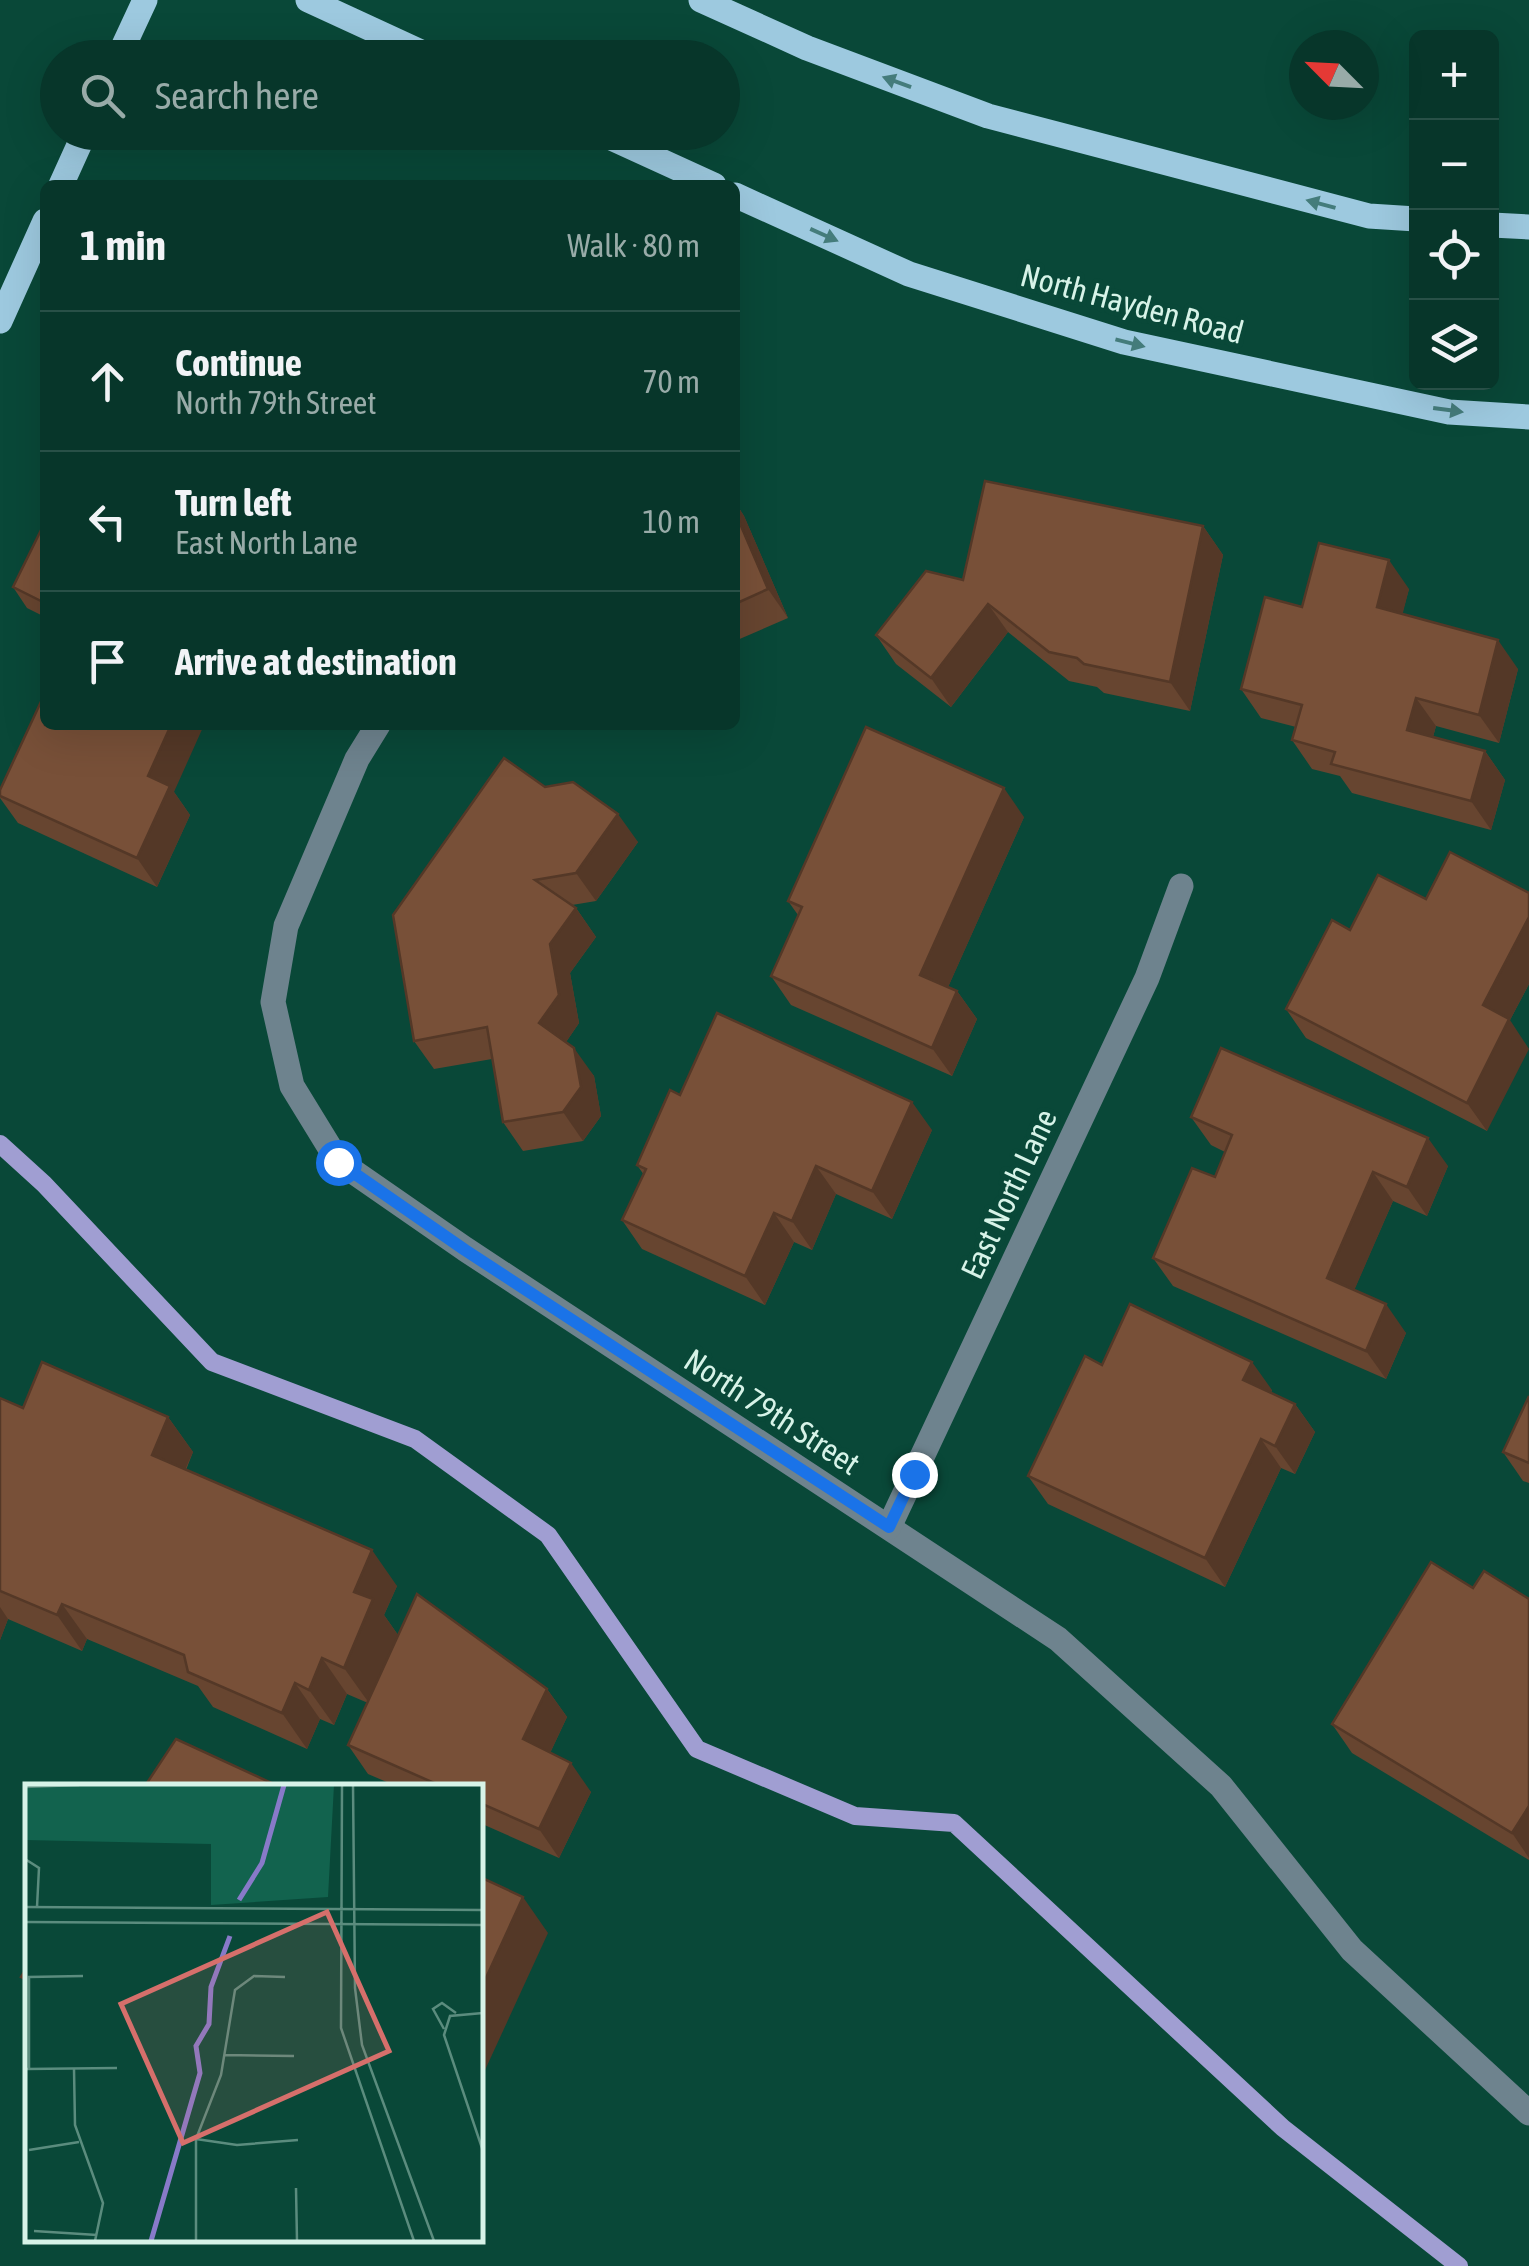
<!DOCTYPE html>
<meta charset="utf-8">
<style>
:root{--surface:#07362a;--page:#154136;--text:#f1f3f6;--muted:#98aba8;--line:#285047}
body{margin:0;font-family:"Asap Condensed",sans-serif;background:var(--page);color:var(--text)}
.controls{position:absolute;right:30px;top:30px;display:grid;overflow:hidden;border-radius:15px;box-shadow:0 10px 40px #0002}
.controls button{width:90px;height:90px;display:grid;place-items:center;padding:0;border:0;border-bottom:2px solid var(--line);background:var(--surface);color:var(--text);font:50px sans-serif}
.compass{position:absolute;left:1289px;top:30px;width:90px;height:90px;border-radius:50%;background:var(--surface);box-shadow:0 10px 40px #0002;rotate:294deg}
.stop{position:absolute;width:30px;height:30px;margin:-22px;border:8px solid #1a73e8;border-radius:50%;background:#fff}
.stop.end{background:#1a73e8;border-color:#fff;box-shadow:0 2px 10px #0008}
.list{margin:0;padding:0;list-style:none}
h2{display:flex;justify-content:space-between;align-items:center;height:130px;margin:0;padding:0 40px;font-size:42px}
h2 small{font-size:32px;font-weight:400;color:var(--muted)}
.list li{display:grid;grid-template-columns:65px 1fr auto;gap:30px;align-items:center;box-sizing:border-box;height:140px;padding:0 40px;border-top:2px solid var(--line)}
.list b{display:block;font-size:38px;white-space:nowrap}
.list p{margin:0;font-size:32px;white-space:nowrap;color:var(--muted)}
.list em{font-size:32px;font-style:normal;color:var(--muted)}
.icon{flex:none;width:55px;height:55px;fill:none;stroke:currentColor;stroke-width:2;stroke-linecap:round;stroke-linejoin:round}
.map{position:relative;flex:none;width:1529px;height:2266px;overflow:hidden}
.search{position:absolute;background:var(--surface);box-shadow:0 10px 40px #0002;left:40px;top:40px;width:700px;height:110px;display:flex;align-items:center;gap:25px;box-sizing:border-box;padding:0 35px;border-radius:55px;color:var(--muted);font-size:38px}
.panel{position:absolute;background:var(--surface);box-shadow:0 10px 40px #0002;left:40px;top:180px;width:700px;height:550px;border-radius:15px}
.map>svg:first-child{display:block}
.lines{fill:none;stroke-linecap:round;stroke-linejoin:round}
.stream{stroke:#a09ed2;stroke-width:18}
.minor{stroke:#6e838e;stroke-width:25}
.major{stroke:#9dc9df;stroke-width:25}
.wall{fill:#674530}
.shaded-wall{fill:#543827}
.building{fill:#785038;stroke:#543827;stroke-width:2.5}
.oneway{fill:#447c7b}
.route{stroke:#1a73e8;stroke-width:12}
.labels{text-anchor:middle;stroke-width:10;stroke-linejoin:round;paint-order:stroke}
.street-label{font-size:32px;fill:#d7f3e8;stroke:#094838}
.inset-river{fill:none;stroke:#887ac9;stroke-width:5}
.inset-road{fill:none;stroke:#5b8c7e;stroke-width:2.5}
.view{fill:#d66f6b;fill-opacity:0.15;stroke:#d66f6b;stroke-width:5}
.inset-edge{fill:none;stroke:#d7f3e8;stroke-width:5}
</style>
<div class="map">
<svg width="1529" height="2266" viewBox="0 0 1529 2266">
<rect width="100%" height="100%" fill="#094838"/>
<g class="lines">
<!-- stream -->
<polyline class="stream" points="0,1144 44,1184 212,1362 415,1439 548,1535 697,1749 855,1816 954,1823 1283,2128 1459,2266"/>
<!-- minor -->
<g class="minor">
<polyline points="378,725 357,759 286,926 273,1002 292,1086 338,1161 465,1249 1058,1639 1221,1786 1352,1950 1529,2113"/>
<polyline points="889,1527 1147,978 1181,886"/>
</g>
<!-- major -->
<g class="major">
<polyline points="308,0 434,58"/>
<polyline points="701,0 807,48 988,116 1369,216 1416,219"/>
<polyline points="118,58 145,0"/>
<polyline points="598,132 714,185"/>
<polyline points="61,185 85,132"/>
<polyline points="735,195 909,274 1124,342 1449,412 1529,417"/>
<polyline points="1492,225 1529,227"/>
<polyline points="0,321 45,221"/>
</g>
</g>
<!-- wall -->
<g class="wall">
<polygon points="735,502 744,516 788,618 735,641"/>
<polygon points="45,522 45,617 27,608 13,587"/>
<polygon points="1203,526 1223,555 1190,711 1104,693 1097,687 1069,681 1008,632 951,707 896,664 876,635 963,580"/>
<polygon points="1409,589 1402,614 1518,669 1499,743 1436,726 1433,737 1485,751 1505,780 1491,830 1352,793 1340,776 1312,769 1292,740 1296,727 1261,718 1241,689 1302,607"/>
<polygon points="545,787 638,842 596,901 572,905 576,908 596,937 570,973 579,1023 566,1042 594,1076 601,1116 583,1141 523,1151 503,1122 492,1059 434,1069 414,1041"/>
<polygon points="0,790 174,792 190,815 157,887 18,823 0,798"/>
<polygon points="1024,817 948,987 957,991 977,1019 952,1076 791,1005 771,976 798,915 788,901"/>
<polygon points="1529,893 1529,984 1510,1020 1487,1131 1306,1038 1286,1009 1350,930 1426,899"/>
<polygon points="680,1095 932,1130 892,1219 836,1194 812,1250 794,1242 765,1305 642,1249 622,1220 644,1175 637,1165"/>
<polygon points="1191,1117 1448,1166 1427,1216 1393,1201 1354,1290 1406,1333 1386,1379 1173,1286 1153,1258 1215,1177 1225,1152 1211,1145"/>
<polygon points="1102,1365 1272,1390 1271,1393 1295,1404 1315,1432 1295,1474 1281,1468 1225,1587 1048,1504 1028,1476"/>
<polygon points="1529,1396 1529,1483 1523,1481 1503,1452"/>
<polygon points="0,1398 23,1408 168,1417 193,1452 186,1470 397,1586 384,1615 398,1635 547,1689 567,1717 550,1753 591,1792 559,1858 480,1823 480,1786 396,1786 368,1774 348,1745 368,1703 347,1694 334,1725 320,1719 307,1749 213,1707 198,1686 87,1639 82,1651 8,1619 0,1640"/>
<polygon points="1473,1588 1529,1599 1529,1860 1352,1753 1332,1724"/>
</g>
<!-- shaded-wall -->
<g class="shaded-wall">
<polygon points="735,502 744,516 788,618 768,589 735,512"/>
<polygon points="1203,526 1223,555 1190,711 1170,682"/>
<polygon points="1389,560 1409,589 1397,636 1377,607"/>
<polygon points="988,604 1008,632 951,707 931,678"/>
<polygon points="1498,640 1518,669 1499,743 1479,715"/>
<polygon points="1416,698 1436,726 1427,759 1407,730"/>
<polygon points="171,725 204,725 174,792 190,815 157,887 137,858 148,776"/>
<polygon points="1485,751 1505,780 1491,830 1471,801"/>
<polygon points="1004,788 1024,817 941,1003 920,975"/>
<polygon points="618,814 638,842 596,901 576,873"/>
<polygon points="576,908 596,937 570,973 579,1023 560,1051 539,1023 550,944"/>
<polygon points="1529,917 1529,984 1510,1020 1529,1049 1487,1131 1467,1103 1483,1005"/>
<polygon points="957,991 977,1019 952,1076 932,1048"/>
<polygon points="574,1048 594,1076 601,1116 583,1141 563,1112"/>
<polygon points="912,1102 932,1130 892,1219 872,1191"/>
<polygon points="1428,1138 1448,1166 1427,1216 1407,1187"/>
<polygon points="816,1166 836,1194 812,1250 792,1221"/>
<polygon points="1373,1172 1393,1201 1347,1307 1327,1278"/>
<polygon points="774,1213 794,1242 765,1305 745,1276"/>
<polygon points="1386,1304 1406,1333 1386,1379 1366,1351"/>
<polygon points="1252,1362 1272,1390 1263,1408 1243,1380"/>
<polygon points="1295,1404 1315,1432 1295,1474 1275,1446"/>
<polygon points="168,1417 193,1452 176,1490 152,1455"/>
<polygon points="1261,1439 1281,1468 1225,1587 1205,1558"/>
<polygon points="372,1550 397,1586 384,1615 398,1635 369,1703 344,1668 354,1592"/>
<polygon points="62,1604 87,1639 82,1651 57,1615"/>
<polygon points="0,1607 8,1619 0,1640"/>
<polygon points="322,1658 347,1694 334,1725 309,1690"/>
<polygon points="295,1683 320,1719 307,1749 282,1713"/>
<polygon points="547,1689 567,1717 543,1768 523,1739"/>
<polygon points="571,1763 591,1792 559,1858 539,1829"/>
<polygon points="1529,1806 1529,1858 1512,1833"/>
<polygon points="523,1897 548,1933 480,2081 480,1991"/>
</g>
<!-- building -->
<g class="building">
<polygon points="985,481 1203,526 1170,682 1084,664 1077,658 1049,652 988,604 931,678 876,635 926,571 963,580"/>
<polygon points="735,512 768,589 735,604"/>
<polygon points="45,522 45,603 13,587"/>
<polygon points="1319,543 1389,560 1377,607 1498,640 1479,715 1416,698 1407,730 1485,751 1471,801 1331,764 1335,752 1292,740 1302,705 1241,689 1265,597 1302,607"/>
<polygon points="45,693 45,725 171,725 148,776 170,786 137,858 0,796 0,790"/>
<polygon points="866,727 1004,788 920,975 957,991 932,1048 771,976 802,907 788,901"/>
<polygon points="504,758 545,787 573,782 618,814 576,873 535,880 576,908 550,944 559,995 539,1023 574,1048 581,1087 563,1112 503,1122 487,1027 414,1041 393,915"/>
<polygon points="1450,852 1529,893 1529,917 1483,1005 1509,1019 1467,1103 1286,1009 1332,920 1350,930 1378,875 1426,899"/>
<polygon points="717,1013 912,1102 872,1191 816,1166 792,1221 774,1213 745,1276 622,1220 646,1169 637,1165 670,1090 680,1095"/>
<polygon points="1221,1048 1428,1138 1407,1187 1373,1172 1327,1278 1386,1304 1366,1351 1153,1258 1192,1168 1215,1177 1232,1135 1191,1117"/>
<polygon points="1130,1304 1252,1362 1243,1380 1295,1404 1275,1446 1261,1439 1205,1558 1028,1476 1085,1356 1102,1365"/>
<polygon points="42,1362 168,1417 152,1455 372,1550 354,1592 373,1599 344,1668 322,1658 309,1690 295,1683 282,1713 188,1672 184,1655 62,1604 57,1615 0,1591 0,1398 23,1408"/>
<polygon points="1529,1396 1529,1463 1503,1452"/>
<polygon points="1431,1562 1473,1588 1484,1571 1529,1599 1529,1806 1512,1833 1332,1724"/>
<polygon points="417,1594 547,1689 523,1739 571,1763 539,1829 480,1803 480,1786 441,1786 348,1745"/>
<polygon points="176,1739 278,1786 145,1786"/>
<polygon points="480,1877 523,1897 480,1991"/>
<polygon points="28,1966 28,1980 21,1977"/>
</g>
<!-- one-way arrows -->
<defs><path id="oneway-solid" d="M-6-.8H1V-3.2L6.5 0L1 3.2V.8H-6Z" transform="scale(2.5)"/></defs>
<g class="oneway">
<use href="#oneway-solid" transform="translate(897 82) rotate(-160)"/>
<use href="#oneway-solid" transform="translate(1321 204) rotate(-165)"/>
<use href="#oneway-solid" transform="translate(824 235) rotate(24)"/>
<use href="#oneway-solid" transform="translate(1130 343) rotate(14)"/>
<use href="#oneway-solid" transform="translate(1448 410) rotate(8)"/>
</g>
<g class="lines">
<!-- route -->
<polyline class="route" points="338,1162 465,1250 889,1527 914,1474"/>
</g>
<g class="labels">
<!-- street labels -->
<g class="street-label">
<text transform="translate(1132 304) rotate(15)" y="11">North Hayden Road</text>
<text transform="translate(1009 1194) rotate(-65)" y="11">East North Lane</text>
<text transform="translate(772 1412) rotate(33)" y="11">North 79th Street</text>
</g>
</g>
<!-- overview -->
<g transform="translate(25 1784)">
<rect width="458" height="458" fill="#094838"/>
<path d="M 0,1 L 309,1 L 303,113 L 186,121 L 186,60 L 0,56 Z" fill="#12634e"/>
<path class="inset-river" d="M 214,116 L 237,79 L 259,1M 126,457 L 175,289 L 171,262 L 184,240 L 186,203 L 205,152"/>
<path class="inset-road" d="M 317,1 L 316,244 L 389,457M 328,1 L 330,204 L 337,261 L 409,457M 0,3 L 54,1M 0,75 L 14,84 L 12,123M 0,123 L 458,126M 0,138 L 458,141M 458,229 L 425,232 L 419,251 L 458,367M 419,245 L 408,225 L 417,219 L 431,229M 199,271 L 269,272M 1,285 L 92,284M 4,285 L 4,193 L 58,192M 49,285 L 50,341 L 78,419 L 70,457M 171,355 L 212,361 L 273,356M 4,366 L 54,358M 271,404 L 272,457M 9,447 L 72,451M 171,457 L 171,355 L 196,291 L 210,206 L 229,192 L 260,193"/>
<path class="view" d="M 302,128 L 364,267 L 158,359 L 96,220 Z"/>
<rect width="458" height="458" class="inset-edge"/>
</g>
</svg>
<div class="controls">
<button>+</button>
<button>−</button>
<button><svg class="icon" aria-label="locate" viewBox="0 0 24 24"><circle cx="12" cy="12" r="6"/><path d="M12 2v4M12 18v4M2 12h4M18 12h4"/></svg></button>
<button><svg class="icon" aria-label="layers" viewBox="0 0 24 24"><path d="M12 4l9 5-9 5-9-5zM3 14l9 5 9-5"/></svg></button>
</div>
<svg class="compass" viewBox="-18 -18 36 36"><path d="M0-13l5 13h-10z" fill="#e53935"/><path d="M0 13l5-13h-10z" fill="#98aba8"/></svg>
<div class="stop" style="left:338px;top:1162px"></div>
<div class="stop end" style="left:914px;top:1474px"></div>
<div class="search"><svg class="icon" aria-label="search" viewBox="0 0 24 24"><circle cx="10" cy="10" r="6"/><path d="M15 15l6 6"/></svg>Search here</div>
<section class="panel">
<h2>1 min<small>Walk · 80 m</small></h2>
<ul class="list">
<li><svg class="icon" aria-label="ahead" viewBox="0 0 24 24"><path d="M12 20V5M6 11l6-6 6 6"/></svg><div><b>Continue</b><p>North 79th Street</p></div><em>70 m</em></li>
<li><svg class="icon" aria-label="left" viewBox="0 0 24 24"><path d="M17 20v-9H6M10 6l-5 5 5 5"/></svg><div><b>Turn left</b><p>East North Lane</p></div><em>10 m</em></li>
<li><svg class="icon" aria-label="arrive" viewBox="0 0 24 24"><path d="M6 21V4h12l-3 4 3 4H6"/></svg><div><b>Arrive at destination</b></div></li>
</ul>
</section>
</div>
